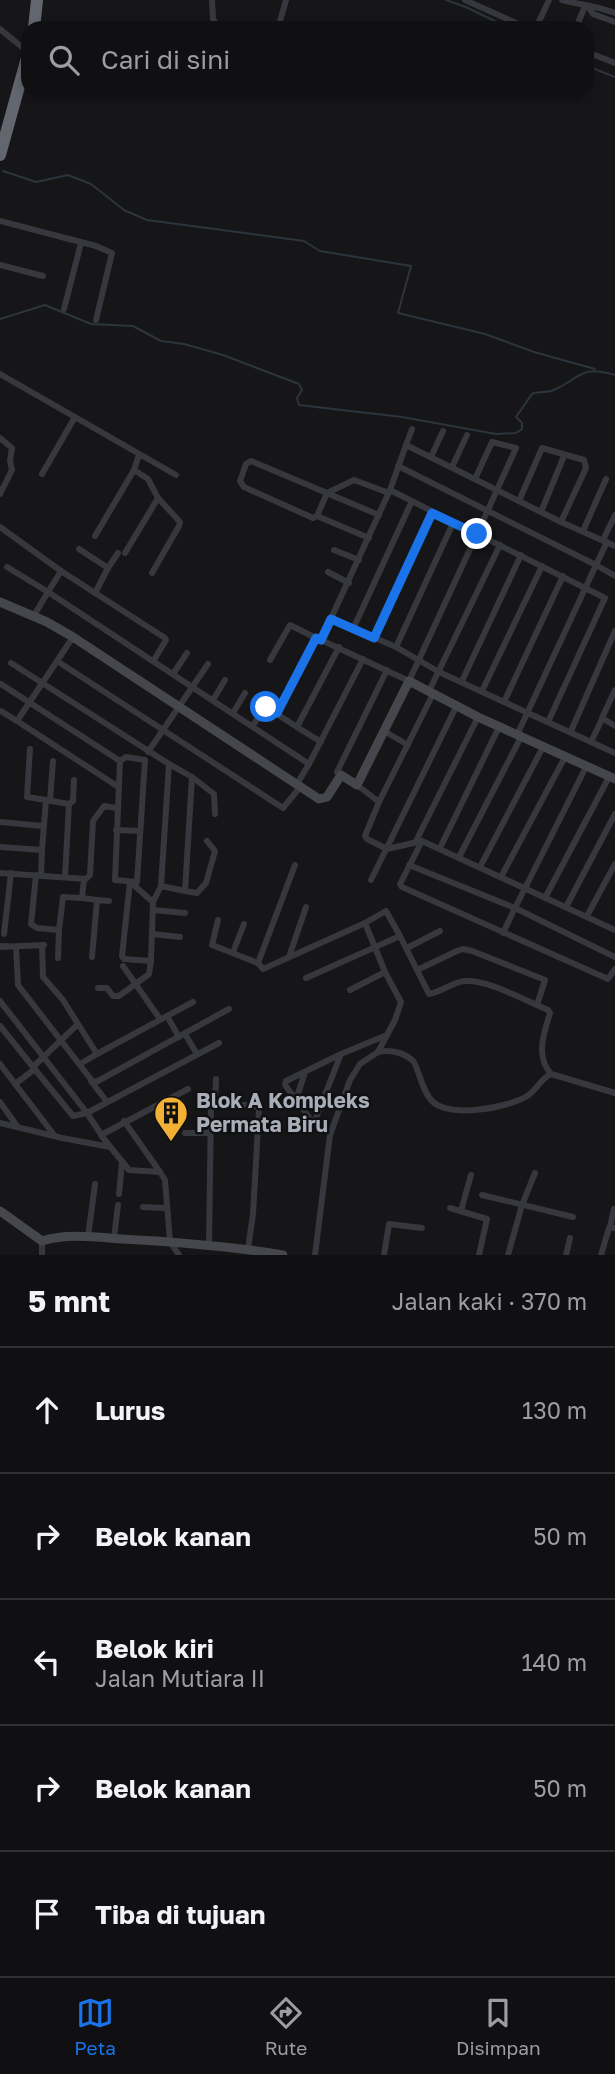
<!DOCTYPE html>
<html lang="id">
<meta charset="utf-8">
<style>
:root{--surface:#101012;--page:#19191b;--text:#f1f3f6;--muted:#9c9d9f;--line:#303032;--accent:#1a73e8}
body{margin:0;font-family:"Golos Text",sans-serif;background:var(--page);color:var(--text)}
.stop{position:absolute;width:21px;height:21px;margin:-16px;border:5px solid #1a73e8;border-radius:50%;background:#fff}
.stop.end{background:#1a73e8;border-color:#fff;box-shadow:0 2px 7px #0008}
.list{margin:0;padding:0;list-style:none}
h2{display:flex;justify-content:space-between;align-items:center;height:91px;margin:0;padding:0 28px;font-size:30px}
h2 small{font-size:23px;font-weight:400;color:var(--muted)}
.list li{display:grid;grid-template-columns:46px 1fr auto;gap:21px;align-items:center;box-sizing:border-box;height:126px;padding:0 28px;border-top:2px solid var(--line)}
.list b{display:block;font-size:26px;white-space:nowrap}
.list p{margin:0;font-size:23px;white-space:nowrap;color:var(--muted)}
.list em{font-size:23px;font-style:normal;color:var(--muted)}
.icon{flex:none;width:38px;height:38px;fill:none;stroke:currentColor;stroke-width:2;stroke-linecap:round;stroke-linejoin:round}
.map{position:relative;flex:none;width:615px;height:1255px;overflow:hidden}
.search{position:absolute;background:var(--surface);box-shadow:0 4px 10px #0003;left:21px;right:21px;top:21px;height:77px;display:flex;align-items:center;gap:18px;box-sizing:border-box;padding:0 24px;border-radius:21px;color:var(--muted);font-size:26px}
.sheet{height:721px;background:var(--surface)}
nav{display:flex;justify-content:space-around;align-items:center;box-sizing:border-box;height:98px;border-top:2px solid var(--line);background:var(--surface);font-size:19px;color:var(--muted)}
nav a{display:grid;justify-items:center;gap:4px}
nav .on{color:var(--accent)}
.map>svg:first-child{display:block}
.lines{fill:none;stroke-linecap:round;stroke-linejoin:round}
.stream{stroke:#2c353c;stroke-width:2}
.street{stroke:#37383d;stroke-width:6}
.secondary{stroke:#45474d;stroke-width:9}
.highway{stroke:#63666e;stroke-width:12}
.route{stroke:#1a73e8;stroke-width:9}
.labels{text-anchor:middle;stroke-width:5;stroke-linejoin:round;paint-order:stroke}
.poi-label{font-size:21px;font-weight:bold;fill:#a8adb8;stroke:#111113;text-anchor:start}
</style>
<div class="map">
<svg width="615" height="1255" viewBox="0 0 615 1255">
<rect width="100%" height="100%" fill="#161618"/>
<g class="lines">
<!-- stream -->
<g class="stream">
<polyline points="446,0 466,7 509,28"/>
<polyline points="587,66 615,77"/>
<polyline points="3,171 36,182 68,175 91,184 124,210 147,220 304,241 320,251 411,266 398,313 485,334 534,352 595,369"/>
<path d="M 0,319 L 45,305 L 91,324 L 133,326 L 161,341 L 184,344 L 223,355 L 299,384 L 302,390 L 297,398 L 299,405 L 402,417 L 496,434 L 516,433 L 522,429 L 522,423 L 516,417 L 532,394 C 539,391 547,393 554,390 C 582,377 580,365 615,375"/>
<polyline points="0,944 8,944"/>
</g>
<!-- street -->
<g class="street">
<polyline points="212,0 213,19 219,28"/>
<polyline points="465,0 527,28"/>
<path d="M 562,0 C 581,5 597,6 615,13"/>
<polyline points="589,8 593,14 615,22"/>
<polyline points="278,28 286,0"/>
<polyline points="536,28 549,0"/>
<polyline points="576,28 585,6"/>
<polyline points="0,29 28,52"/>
<polyline points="587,52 615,63"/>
<polyline points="0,221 96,246 112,253 96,320"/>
<polyline points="0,265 43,276"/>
<polyline points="64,309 81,243"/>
<polyline points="0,374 176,475"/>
<polyline points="0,438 12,448 10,461 12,470 0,494"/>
<polyline points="406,445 412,429"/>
<polyline points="431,457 443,431"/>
<polyline points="398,466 596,565 517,735"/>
<polyline points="452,467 467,435"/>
<polyline points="134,470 148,479 158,498 180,522 179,526 152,573"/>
<polyline points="42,474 75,417"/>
<polyline points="390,490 477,534 516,448 492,442 475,479"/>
<polyline points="327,493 317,516 313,518 244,487 240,481 246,464 251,461 327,493 354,480 389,493"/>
<polyline points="329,494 379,515"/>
<polyline points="519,501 542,448 584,460 586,468 561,522"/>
<polyline points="541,512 564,456"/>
<polyline points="317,516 369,538"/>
<polyline points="0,527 61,571"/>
<polyline points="583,531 606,479"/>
<polyline points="95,536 134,470 139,455"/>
<polyline points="603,540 615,515"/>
<polyline points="607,542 596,565 615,576"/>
<polyline points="79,549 108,568 95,593"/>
<polyline points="334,550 359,560"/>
<polyline points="125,553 158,498"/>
<polyline points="7,567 48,592 61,571 165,638 166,640 154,660"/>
<polyline points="108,568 118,553"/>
<polyline points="328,572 349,583"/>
<polyline points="33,617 48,592 309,764"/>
<polyline points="331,619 396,647 439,672 504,702 563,576"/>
<polyline points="353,629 412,501"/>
<polyline points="73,637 17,721 117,786"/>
<polyline points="374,638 432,513"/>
<polyline points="321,640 409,681 477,534 605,598 548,722"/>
<polyline points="396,647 453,523"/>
<polyline points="270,660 290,625 316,638"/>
<polyline points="57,661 283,808 301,786"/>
<polyline points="11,663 169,764 161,886 153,902 151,961 124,959 122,956 130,882"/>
<polyline points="173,674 187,653"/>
<polyline points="462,681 521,555"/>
<polyline points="1,684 120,761"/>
<polyline points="615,690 602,718 615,726"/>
<polyline points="429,691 500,545"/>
<polyline points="482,691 542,566"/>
<polyline points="213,700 225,680"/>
<polyline points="504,702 615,753"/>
<polyline points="1,711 17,721"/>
<polyline points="233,713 245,693"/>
<polyline points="277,713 316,638 321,640 390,490 406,445 561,522 615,546"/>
<polyline points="253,725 266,707 297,727"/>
<polyline points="384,731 408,745"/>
<polyline points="571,731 615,631"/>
<polyline points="321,742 297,727 339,647"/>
<polyline points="591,742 602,719"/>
<polyline points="148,752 208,664"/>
<polygon points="126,757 145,760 137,882 115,880 120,761"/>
<polyline points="169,764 192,777 185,891 197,893 206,883 215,851 207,841"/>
<polyline points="586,767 515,908 615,957"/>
<polyline points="341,775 337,772 387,670"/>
<polyline points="192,777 214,794 215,814"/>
<polyline points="297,784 309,764 363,659"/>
<polyline points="357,785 379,802 433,694"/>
<polyline points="46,800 69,804 65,877"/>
<polyline points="50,801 53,761"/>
<polyline points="379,802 365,836 367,839 387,849 422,841 615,930"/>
<polyline points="69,804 73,801 74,780"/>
<polyline points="0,822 43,826"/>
<polyline points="116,830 140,831"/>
<polyline points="416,841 478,717"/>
<polyline points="422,841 400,884 402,887 608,979 615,969"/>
<polyline points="0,847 42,850 46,800 27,797 30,749"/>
<polyline points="440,848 499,727"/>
<polyline points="459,857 521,737"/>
<polyline points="409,865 515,908 503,933"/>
<polyline points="480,867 543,747"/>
<polyline points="0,873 86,879 90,875 93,821 104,806 117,808"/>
<polyline points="36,875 31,924 37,928 59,930 58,958"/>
<polyline points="41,875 42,850"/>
<polyline points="501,877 565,757"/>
<polyline points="84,879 82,898 97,900 92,957"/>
<polyline points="371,880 456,707"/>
<polyline points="130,882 153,902"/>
<polyline points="161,886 185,891"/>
<polyline points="545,898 609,777"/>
<polyline points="97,900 109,901"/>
<polyline points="566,907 615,814"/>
<polyline points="153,910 185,913"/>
<polyline points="587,916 615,864"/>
<polyline points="218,920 212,945 258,963 263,969 365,923 385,972 401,1002 395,1020 378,1052 360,1064 350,1080 330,1135 315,1255"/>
<polyline points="365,923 386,911 400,936"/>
<polyline points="59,930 63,897 82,898"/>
<polyline points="4,934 11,873"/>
<polyline points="152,934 180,937"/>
<polyline points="0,947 44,945"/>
<polyline points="16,947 18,985 93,1082 98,1081 229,1009"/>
<polyline points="407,948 440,931"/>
<polyline points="233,952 244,924"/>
<polyline points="289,957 306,907"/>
<polyline points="258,963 295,865"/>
<polyline points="123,966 160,1019"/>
<polyline points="417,970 457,951 463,949 472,951 545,980 537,1005"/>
<path d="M 306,978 L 400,936 L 429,994 C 442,992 452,982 465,981 C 488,979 525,1001 548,1010 L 550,1013 C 544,1033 535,1056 551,1074"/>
<polyline points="98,988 107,988 113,996 119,996 149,974 151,961"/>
<polyline points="350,990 385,972"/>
<polyline points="0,1001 87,1113 219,1043"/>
<polyline points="167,1016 179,1037"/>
<polyline points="78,1024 97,1054 193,1002"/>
<polyline points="0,1026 33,1067 78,1024 63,1000 43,977 42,945"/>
<polyline points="185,1034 197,1054"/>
<path d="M 378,1052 C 390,1049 406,1053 414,1062 C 420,1074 423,1093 433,1102 C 451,1118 508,1108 527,1096 C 537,1090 540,1079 551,1074 L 615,1093"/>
<polyline points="341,1054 315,1120 311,1120 285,1085 286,1081 341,1054 387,1035"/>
<polyline points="0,1064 54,1135"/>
<polyline points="80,1064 97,1054"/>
<polyline points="33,1067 73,1116 87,1113 104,1139 129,1170 160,1172 165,1180 170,1242 179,1255"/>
<polyline points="91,1081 107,1102"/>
<polyline points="15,1084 35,1069"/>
<polyline points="296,1100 305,1072"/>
<polyline points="0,1102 17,1126"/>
<polyline points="215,1103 216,1079"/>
<polyline points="124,1121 160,1172"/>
<polyline points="0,1123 62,1138 110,1147"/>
<polyline points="185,1133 209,1133"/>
<polyline points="101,1135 188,1089"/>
<polyline points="119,1194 122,1162"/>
<polyline points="482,1195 573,1217"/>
<polyline points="143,1207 165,1208"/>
<polyline points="450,1208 487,1219 479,1255"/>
<polyline points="461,1211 471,1175"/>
<polyline points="610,1227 614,1209"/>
<polyline points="88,1237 95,1184"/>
<polyline points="114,1238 118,1205"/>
<polyline points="209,1245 211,1105 215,1103 257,1106 259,1109 253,1214 248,1249"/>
<polyline points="42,1255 42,1241"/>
<polyline points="384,1255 389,1224 422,1228"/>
<polyline points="508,1255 522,1205 535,1173"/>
<polyline points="566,1255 570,1238"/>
<polyline points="601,1255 609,1228 615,1228"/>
</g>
<!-- secondary -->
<g class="secondary">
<polyline points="0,602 47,622 73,637 319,799 327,797 341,775 357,785 409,681 478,717 615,779"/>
<path d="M 0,1211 L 42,1241 C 67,1233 96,1237 122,1239 C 176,1242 230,1246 283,1255"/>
</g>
<!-- highway -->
<g class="highway">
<polyline points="34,28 37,0"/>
<polyline points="0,155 28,54"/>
</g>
</g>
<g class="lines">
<!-- route -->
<polyline class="route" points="266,707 277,713 316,638 321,640 331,619 374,638 432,513 477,534"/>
</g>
<!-- icons -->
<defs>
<g id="building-pin" transform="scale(1.75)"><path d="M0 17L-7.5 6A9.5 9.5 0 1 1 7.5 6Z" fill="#f2b134" stroke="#111113"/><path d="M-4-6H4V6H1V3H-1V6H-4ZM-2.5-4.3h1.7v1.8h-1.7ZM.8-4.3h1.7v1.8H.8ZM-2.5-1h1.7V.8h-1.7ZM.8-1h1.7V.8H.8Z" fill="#111"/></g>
</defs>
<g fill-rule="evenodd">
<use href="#building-pin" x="171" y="1113"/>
</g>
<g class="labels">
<!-- poi labels -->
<g class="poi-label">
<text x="196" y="1108">Blok A Kompleks<tspan x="196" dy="24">Permata Biru</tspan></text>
</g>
</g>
</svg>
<div class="stop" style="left:266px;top:707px"></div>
<div class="stop end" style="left:477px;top:534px"></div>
<div class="search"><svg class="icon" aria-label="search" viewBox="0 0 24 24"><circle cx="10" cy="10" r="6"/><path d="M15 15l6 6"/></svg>Cari di sini</div>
</div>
<section class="sheet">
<h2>5 mnt<small>Jalan kaki · 370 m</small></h2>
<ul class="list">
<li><svg class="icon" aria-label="ahead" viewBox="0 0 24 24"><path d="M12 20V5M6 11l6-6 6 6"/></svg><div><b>Lurus</b></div><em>130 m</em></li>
<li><svg class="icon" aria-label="right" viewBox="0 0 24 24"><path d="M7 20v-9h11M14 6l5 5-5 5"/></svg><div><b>Belok kanan</b></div><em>50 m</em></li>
<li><svg class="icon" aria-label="left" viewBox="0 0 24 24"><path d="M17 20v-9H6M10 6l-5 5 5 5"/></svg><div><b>Belok kiri</b><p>Jalan Mutiara II</p></div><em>140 m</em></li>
<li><svg class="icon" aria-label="right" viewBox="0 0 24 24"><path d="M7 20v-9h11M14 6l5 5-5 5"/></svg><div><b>Belok kanan</b></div><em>50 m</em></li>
<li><svg class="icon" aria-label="arrive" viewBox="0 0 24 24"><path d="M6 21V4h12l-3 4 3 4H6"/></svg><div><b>Tiba di tujuan</b></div></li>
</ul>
</section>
<nav>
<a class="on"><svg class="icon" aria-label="map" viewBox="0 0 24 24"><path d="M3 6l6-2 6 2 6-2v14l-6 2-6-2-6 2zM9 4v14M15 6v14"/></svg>Peta</a>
<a><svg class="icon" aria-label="directions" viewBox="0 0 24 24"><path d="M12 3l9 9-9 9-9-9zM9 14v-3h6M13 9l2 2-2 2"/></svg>Rute</a>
<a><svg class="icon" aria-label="saved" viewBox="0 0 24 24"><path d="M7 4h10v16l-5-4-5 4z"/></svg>Disimpan</a>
</nav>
